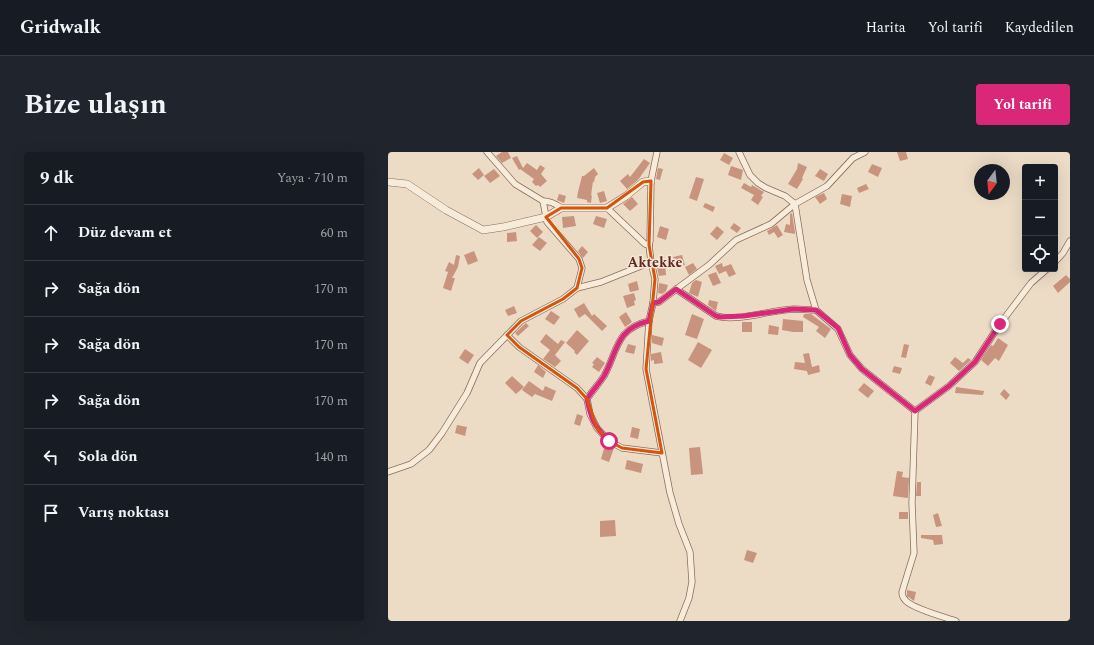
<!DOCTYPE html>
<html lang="tr">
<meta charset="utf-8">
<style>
:root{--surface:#171b24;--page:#20242c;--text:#f1f3f6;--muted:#9ea1a6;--line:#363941;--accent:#db2777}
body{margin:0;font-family:Spectral,serif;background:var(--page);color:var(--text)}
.controls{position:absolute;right:12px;top:12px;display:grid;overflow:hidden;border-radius:4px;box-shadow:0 4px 16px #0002}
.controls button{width:36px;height:36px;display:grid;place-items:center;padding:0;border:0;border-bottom:1px solid var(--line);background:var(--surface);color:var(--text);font:20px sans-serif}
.compass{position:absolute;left:586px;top:12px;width:36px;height:36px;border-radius:50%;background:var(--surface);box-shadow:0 4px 16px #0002;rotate:195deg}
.stop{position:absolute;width:12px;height:12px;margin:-9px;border:3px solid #db2777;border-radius:50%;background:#fff}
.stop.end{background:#db2777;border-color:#fff;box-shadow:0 1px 4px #0008}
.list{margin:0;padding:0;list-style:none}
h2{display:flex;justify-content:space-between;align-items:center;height:52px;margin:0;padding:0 16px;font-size:17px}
h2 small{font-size:13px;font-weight:400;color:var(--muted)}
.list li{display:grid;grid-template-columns:26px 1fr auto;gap:12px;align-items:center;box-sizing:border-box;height:56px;padding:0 16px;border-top:1px solid var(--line)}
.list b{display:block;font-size:15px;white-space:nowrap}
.list em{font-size:13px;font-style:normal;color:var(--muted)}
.icon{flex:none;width:22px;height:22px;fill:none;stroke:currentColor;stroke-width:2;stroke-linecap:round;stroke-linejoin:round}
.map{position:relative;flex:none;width:682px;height:469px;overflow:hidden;border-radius:4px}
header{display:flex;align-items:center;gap:24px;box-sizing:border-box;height:56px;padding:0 20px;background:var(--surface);border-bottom:1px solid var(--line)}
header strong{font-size:19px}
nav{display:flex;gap:22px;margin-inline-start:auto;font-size:14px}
.intro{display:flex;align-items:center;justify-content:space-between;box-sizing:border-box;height:96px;padding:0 24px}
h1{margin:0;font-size:28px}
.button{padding:10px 18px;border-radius:4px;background:var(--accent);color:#fff;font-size:14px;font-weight:700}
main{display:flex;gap:24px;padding:0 24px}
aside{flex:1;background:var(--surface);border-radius:4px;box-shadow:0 4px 16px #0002}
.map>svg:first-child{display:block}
.building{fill:#c8947e}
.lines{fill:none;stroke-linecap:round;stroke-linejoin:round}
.minor-casing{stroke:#876e5d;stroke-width:7}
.tertiary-casing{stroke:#876e5d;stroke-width:8}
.minor{stroke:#f7ebd9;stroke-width:5.5}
.tertiary{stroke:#f7ebd9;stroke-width:7}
.route{stroke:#db2777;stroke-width:5}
.marked{fill:none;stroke:#d6540e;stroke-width:3;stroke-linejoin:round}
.labels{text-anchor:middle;stroke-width:3;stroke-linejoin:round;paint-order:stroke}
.quarter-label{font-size:14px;font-weight:bold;fill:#622721;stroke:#f4e7d5}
</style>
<header>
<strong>Gridwalk</strong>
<nav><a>Harita</a><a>Yol tarifi</a><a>Kaydedilen</a></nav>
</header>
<div class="intro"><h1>Bize ulaşın</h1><a class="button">Yol tarifi</a></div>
<main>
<aside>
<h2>9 dk<small>Yaya · 710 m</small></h2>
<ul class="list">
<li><svg class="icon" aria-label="ahead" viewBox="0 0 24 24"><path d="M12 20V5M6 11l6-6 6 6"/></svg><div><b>Düz devam et</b></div><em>60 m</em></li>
<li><svg class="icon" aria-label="right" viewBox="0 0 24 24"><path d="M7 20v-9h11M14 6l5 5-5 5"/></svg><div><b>Sağa dön</b></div><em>170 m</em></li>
<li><svg class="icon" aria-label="right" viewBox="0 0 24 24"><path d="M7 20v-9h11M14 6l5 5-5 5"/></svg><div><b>Sağa dön</b></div><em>170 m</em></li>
<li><svg class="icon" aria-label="right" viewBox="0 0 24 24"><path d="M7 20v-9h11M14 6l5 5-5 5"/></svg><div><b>Sağa dön</b></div><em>170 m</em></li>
<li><svg class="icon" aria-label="left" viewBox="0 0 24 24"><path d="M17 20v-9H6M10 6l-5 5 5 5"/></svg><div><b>Sola dön</b></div><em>140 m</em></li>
<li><svg class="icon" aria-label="arrive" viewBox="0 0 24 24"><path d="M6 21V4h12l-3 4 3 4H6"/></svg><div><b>Varış noktası</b></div></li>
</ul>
</aside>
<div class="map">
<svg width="682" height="469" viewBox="0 0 682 469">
<rect width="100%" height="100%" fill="#ecdcc6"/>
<!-- building -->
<g class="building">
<polygon points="114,0 120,0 123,6 114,11 108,4"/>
<polygon points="509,0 518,0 520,7 512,9"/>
<polygon points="336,1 345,6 341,13 332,8"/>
<polygon points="129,4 135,16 139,11 149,18 152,13 157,16 153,22 159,29 152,35 150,33 148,34 144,30 146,27 132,17 131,18 124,6"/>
<polygon points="256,7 262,11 250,28 239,37 232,29 240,22 242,25"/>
<polygon points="410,11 419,15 414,26 415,27 409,37 400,32 409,17"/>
<polygon points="484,12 494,16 490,25 480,20"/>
<polygon points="343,14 355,18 353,28 340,23"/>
<polygon points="91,16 96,23 90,28 84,22"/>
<polygon points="206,16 210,22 207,25 206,31 205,29 203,44 204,43 203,51 199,50 199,48 189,46 190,40 194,24 196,24"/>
<polygon points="270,16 275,17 272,28 268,27"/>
<polygon points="106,17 112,24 102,31 96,24"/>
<polygon points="432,17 440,22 436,29 427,24"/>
<polygon points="308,25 316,27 309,49 301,46"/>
<polygon points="356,31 363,35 364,33 376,40 373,44 375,45 370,53 363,48 366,43 353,36"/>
<polygon points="478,32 481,37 471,41 469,36"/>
<polygon points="216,39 219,49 212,51 209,41"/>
<polygon points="436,41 439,47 432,52 427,45"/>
<polygon points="171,42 178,44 176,51 169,48"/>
<polygon points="454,42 464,44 462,55 452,52"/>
<polygon points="244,45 250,52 242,59 235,52"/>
<polygon points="317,51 327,55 325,60 315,55"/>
<polygon points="404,61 407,80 407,82 396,80 398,72 402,73 402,62"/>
<polygon points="186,64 188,74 175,76 174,65"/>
<polygon points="208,64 219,67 216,76 205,72"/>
<polygon points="346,71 353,76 349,81 342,76"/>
<polygon points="148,73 155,80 149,86 142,79"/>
<polygon points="389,73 395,83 390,86 386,80 381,83 379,79"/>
<polygon points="272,74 281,77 278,88 269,85"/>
<polygon points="329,74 336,80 329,88 322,82"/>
<polygon points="128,80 129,89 119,90 119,81"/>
<polygon points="151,85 159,91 152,99 144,93"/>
<polygon points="194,94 200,100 195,106 190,99"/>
<polygon points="86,99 90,109 80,113 76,103"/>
<polygon points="68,103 72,104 70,115 64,126 67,126 63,139 55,136 60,120 57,119 61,110 66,113"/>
<polygon points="294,103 297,113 288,116 285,105"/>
<polygon points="277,111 278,123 271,124 268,112"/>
<polygon points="305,111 309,117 301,123 297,115"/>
<polygon points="334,111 335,115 343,112 348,122 341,125 338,119 331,122 327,114"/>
<polygon points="328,120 333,131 325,134 320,123"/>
<polygon points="678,123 682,127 682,130 670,141 665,134"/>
<polygon points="308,128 314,130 310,145 301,141 304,131"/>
<polygon points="249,129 251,138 242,140 240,132"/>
<polygon points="271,131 280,133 278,139 274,142 270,141"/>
<polygon points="246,141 248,148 246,149 247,153 239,156 235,144"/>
<polygon points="321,148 330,150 328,159 320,153"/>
<polygon points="196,151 204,164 206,162 219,174 214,179 197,162 191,166 186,157"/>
<polygon points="126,154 129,161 120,164 117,158"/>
<polygon points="163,159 172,165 166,173 157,167"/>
<polygon points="238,160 244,170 237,175 231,165"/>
<polygon points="304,162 316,167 309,187 297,183"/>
<polygon points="416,162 423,162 443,177 437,186 428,179 431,175 415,165"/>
<polygon points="395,167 415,169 415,180 405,180 394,178"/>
<rect x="354" y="170" width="10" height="10"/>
<polygon points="138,171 141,174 130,184 127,181"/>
<polygon points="381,173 391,175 390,183 380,182"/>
<polygon points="189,178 201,189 189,203 186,200 187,199 178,191"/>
<polygon points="158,182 170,192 173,188 177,190 167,203 173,209 167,215 155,207 162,198 152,190"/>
<polygon points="264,183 276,186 274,194 264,191"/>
<polygon points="610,186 620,193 611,209 607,206 600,214 593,208 603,193 605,194"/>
<polygon points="310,190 324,198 313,216 300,208"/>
<polygon points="240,192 248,194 246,202 237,200"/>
<polygon points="516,192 521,193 518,206 513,205"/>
<polygon points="77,197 86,203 80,212 71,206"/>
<polygon points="273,200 275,211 266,212 266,208 263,209 263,202"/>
<polygon points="421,201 424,215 431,213 432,220 420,223 419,219 406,217 407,210 417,211 415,202"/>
<polygon points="209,205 217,211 211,220 204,215 206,212 204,211"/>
<polygon points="567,205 575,211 580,206 583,208 571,219 562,211"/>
<polygon points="150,213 158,220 155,226 146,220"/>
<polygon points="506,214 514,216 512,222 504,220"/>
<polygon points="541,223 547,225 543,234 537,231"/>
<polygon points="124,224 136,235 128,242 117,231"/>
<polygon points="141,229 155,239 157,234 168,239 164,249 147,242 144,245 134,238"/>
<polygon points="476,231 486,239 480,246 470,238"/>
<polygon points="568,235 596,239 595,243 567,241"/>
<polygon points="616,237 622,243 618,248 612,242"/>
<polygon points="189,262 195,264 192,274 186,272"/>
<polygon points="69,273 79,275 77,284 67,281"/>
<polygon points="244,275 252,277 250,287 242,285"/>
<polygon points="217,293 226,296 221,310 213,307"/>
<polygon points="312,295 315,322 303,323 301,296"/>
<polygon points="239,308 255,312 253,321 237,317"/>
<polygon points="509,319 515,320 514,325 521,326 520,345 519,346 505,344"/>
<polygon points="529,330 533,330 533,344 528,344"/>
<rect x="511" y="360" width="9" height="7"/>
<polygon points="550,361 554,374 548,375 545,363"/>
<polygon points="227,368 228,384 212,385 212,369"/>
<polygon points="533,383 554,383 555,392 546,393 545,388 533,386"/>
<polygon points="359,398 369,401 365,411 356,408"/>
<polygon points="519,438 528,440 526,449 519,444"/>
</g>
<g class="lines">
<!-- minor casing -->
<g class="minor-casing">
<g id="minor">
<path d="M 99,0 L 127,32 L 155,49 C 162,49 168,52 173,56"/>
<polyline points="269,0 263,29 262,89 261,93 263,110 267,127 265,151 261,169 258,217 282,341 291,372 302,400 304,430 301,446 292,469"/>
<polyline points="351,0 362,23 370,31 378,36 397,44 407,52 419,128 428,158 450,177 462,203 474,217 527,259"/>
<polyline points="155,49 159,70 191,107 194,116 189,136"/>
<polyline points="219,56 257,92 261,93"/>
<polyline points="667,110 675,101 682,89"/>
<path d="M 288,137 L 328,164 C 350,170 382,158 406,157 C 413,157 421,158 428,158"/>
<polyline points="265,151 271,150 321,113 348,88 383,72 407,52 439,34 465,6 477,0"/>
<polyline points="119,183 131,195 189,236 199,247 202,262 209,276 221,289 234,296 274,301"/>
<path d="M 199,247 C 204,239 211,232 216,224 C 230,199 227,177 261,169"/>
<path d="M 527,259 L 524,351 L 526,401 L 514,440 C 514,444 515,446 518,449 C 526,457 556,465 568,469"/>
<polyline points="527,259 561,234 587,210 612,172 643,131 659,117"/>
<polyline points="0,320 23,312 41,298 54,281 79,241 92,211 133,169 175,147 189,136 213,130 263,110"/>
</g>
</g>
<!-- tertiary casing -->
<g class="tertiary-casing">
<polyline id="tertiary" points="0,30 19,32 58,58 95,78 115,75 158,65 173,56 219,56 238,44 255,30 263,29"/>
</g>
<!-- minor -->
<use href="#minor" class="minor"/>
<!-- tertiary -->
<use href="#tertiary" class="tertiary"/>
</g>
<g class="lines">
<!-- route -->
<path class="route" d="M 221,289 C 206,274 203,267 199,247 C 204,239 211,232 216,224 C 230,199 227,177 261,169 L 265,151 L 271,150 L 288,137 L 328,164 L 333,165 L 356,164 L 405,157 L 428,158 L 450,176 L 462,203 L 474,217 L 527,259 L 561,234 L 587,210 L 612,172"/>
</g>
<!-- marked area -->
<path class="marked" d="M 263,29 L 261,93 L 267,127 L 258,217 L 274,301 L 234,296 L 221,289 L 209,276 L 199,247 L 189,236 L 131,195 L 119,183 L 133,169 L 175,147 L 189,136 L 194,116 L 191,107 L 158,65 L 173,56 L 219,56 L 255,30 Z"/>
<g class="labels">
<!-- quarter labels -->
<g class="quarter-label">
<text x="267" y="115">Aktekke</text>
</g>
</g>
</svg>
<div class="controls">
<button>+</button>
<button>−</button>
<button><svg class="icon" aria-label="locate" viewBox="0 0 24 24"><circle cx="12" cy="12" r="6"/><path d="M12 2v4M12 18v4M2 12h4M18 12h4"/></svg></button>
</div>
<svg class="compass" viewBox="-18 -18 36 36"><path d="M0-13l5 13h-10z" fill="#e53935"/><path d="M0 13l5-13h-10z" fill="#9ea1a6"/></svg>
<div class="stop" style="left:221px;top:289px"></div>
<div class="stop end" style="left:612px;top:172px"></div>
</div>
</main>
